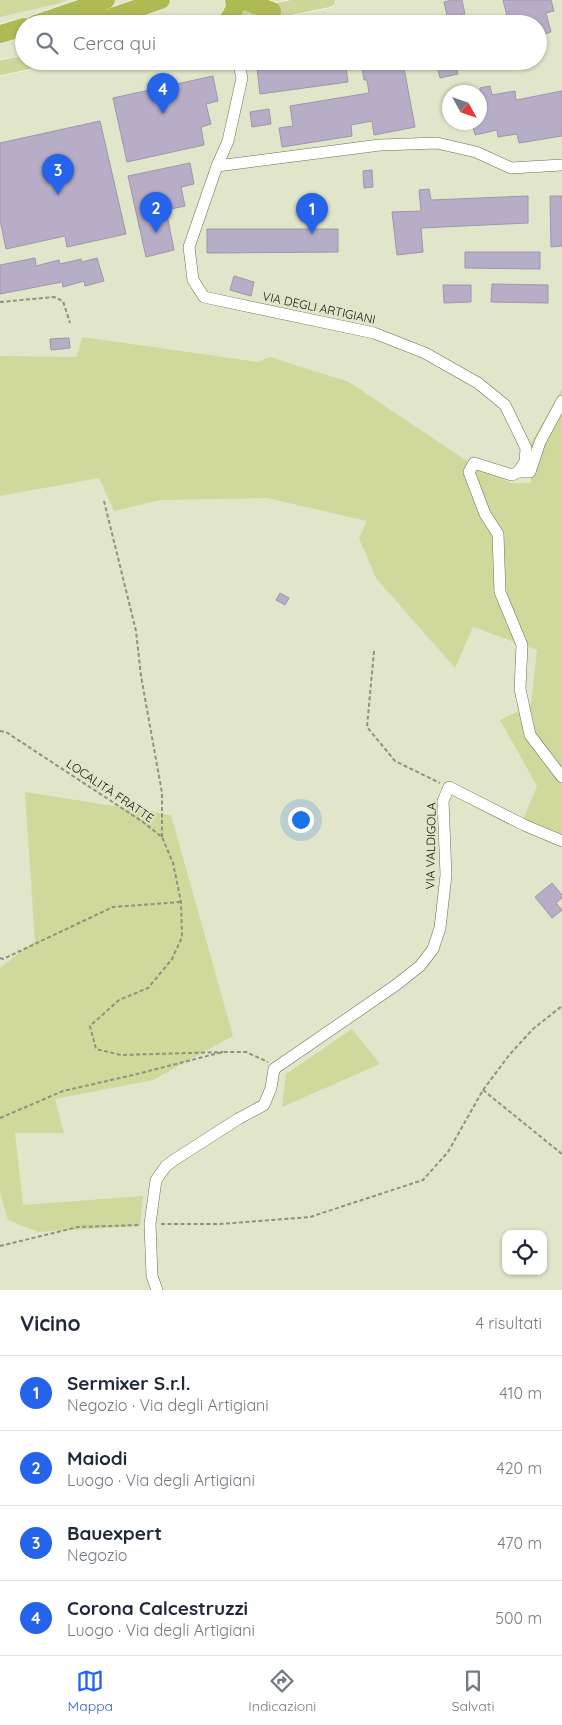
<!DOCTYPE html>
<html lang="it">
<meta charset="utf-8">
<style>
:root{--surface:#fff;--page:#f2f2f3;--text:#1f2937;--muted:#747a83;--line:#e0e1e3;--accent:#2563eb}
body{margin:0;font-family:Quicksand,sans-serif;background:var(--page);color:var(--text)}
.controls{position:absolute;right:15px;bottom:15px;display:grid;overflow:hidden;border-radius:10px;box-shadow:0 1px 4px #0004}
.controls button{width:45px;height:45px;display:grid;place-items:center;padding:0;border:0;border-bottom:1px solid var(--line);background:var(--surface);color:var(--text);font:25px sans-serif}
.compass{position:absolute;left:442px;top:85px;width:45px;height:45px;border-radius:50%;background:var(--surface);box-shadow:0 1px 4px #0004;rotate:130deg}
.you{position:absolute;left:300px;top:819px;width:18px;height:18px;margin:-12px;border:4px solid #fff;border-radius:50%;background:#1a73e8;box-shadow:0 0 0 8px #1a73e833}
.badge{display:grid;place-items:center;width:32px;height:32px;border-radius:50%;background:var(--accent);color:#fff;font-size:16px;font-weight:700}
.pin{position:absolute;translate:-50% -41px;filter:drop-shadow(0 1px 2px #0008)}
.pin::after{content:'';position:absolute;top:26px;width:18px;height:15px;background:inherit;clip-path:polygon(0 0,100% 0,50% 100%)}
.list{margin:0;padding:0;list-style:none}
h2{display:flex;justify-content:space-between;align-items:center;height:65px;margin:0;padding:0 20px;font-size:21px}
h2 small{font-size:16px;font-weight:400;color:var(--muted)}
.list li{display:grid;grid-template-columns:32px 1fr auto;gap:15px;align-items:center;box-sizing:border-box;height:75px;padding:0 20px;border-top:1px solid var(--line)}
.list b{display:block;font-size:19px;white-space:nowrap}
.list p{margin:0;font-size:16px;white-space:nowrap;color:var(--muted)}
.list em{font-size:16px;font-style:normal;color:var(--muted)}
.icon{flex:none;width:28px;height:28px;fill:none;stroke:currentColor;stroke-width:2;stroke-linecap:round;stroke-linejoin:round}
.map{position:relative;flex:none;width:562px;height:1290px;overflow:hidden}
.search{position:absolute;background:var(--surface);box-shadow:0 1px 4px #0004;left:15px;right:15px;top:15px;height:55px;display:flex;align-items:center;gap:12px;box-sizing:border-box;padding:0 18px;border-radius:28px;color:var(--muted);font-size:19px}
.sheet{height:365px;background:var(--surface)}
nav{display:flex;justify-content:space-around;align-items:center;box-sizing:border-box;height:70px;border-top:1px solid var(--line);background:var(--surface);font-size:14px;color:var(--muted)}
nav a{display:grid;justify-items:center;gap:2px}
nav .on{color:var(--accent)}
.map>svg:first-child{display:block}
.green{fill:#d0d99b}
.building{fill:#b7adc6;stroke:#9f95ad}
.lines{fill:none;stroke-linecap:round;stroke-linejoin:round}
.minor-casing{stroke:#6c7057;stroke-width:12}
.major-casing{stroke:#fff;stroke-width:16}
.highway-casing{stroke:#fff;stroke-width:19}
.path{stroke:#8f927e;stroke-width:2;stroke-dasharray:4 2.5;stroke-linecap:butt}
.minor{stroke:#fff;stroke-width:11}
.major{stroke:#cfd699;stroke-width:15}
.highway{stroke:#afba55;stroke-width:18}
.labels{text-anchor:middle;stroke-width:4;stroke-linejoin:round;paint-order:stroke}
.street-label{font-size:12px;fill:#13150b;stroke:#e1e5ca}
</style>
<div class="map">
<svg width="562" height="1290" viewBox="0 0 562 1290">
<rect width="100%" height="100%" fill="#e1e5ca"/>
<!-- green -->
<g class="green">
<polygon points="0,0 67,0 60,3 0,17"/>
<polygon points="82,337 257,362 270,357 349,382 479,469 512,483 531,483 531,443 562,389 562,841 523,820 537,786 500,720 531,705 537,650 473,627 455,668 376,578 359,538 367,521 267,498 160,500 114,511 99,478 0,496 0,356 77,357"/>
<polygon points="25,792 171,815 233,1036 153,1080 55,1099 64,1133 15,1133 23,1205 143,1196 140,1226 38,1232 8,1220 0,1192 0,968 35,941"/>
<polygon points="352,1029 380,1064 282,1107 286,1074"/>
</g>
<!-- building -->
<g class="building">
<polygon points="453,0 462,0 465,14 462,14 464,24 449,24 444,2"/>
<polygon points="503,0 551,0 554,11 546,13 551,32 538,36 538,24 509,24"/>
<polygon points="270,61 345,61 348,82 260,94 257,68 271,67"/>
<polygon points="361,61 419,61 420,65 404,68 415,127 374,135 372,121 351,125 352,136 282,147 279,128 293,126 290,106 369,93 367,80 364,80"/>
<polygon points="436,61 455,61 458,74 440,78"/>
<polygon points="213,76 218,101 206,104 211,124 201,127 204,145 127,162 113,98"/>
<polygon points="490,86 492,95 515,91 516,100 562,91 562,136 519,143 517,134 498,137 497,130 475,135 472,122 480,122 480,88"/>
<polygon points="269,109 271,124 252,127 250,112"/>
<polygon points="100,121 126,234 67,247 65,236 6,249 0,220 0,143"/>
<polygon points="190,163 194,184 181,187 185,206 166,210 174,250 146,257 128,176"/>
<polygon points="372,170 373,187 364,188 363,171"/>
<polygon points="429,189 431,200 528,196 528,223 421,228 423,252 397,255 392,212 421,211 419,190"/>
<polygon points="550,196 562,196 562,246 551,247"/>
<polygon points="207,229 338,229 338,252 207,253"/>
<polygon points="465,252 540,252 540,269 465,268"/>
<polygon points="35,258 36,266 59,260 60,264 81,259 82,262 97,258 104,281 85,286 84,281 63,287 62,282 0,294 0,265"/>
<polygon points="234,276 254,282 251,296 230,290"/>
<polygon points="492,284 548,285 548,303 491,302"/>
<polygon points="443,285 471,285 471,302 444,303"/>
<polygon points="69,338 70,348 51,350 50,339"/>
<polygon points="280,593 289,598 285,605 276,600"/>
<polygon points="552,883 562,895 562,898 556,903 562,910 552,918 535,897"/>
</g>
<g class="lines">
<!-- minor casing -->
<g class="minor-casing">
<g id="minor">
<polyline points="238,61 242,78 228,141 217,166 189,247 193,280 204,297 374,333 425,353 478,383 505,405 526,448 525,462 518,472"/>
<polyline points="217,166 380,145 437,143 476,152 511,168 562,165"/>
<polyline points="562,401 540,442 530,472 518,472 512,475 474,463 469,472 485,514 498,534 500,592 522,645 520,689 530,735 562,777"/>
<polyline points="157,1290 152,1276 150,1224 156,1180 166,1166 174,1160 238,1119 264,1105 271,1088 274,1069 396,985 420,966 433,949 440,928 446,875 443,801 449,787 524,825 562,841"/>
</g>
</g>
<!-- major casing -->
<g class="major-casing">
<g id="major">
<polyline points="210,24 328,0"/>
<polyline points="0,68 32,61"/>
</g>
</g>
<!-- highway casing -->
<g class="highway-casing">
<g id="highway">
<polyline points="242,0 272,11"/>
<polyline points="228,20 235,8 234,0"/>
<polyline points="35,24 106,0"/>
<polyline points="75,24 109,18 161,0"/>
<polyline points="0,34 24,27"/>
</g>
</g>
<!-- path -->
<g class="path">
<polyline points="0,302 54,297 63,301 70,323"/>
<polyline points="104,501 136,631 141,676 162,793 162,837"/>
<polyline points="374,651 367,727 395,761 440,783"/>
<polyline points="0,731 6,732 143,822 162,837 173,863 181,902 182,937 172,959 148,988 119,1000 90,1026 96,1049 121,1055 223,1052"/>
<polyline points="0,958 3,959 113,907 181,902"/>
<polyline points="483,1090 562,1154"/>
<polyline points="0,1118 63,1091 133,1075 223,1052 246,1052 268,1062"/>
<polyline points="161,1224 220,1224 310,1217 423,1180 448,1152 483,1090 510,1054 533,1029 562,1006"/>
<polyline points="0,1246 78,1227 139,1225"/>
</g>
<!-- minor -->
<use href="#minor" class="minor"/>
<!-- major -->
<use href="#major" class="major"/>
<!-- highway -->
<use href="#highway" class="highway"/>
</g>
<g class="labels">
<!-- street labels -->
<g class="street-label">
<text transform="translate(319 308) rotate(12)" y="4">VIA DEGLI ARTIGIANI</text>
<text transform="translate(110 791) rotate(34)" y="4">LOCALITÀ FRATTE</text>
<text transform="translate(431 846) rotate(-89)" y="4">VIA VALDIGOLA</text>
</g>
</g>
</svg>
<div class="controls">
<button><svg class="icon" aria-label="locate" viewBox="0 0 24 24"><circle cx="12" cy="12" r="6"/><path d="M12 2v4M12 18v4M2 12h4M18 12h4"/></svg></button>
</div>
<svg class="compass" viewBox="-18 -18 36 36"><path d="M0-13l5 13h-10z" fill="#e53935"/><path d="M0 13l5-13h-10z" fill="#747a83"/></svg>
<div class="you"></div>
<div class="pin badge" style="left:312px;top:234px">1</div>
<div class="pin badge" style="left:156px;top:233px">2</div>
<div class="pin badge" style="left:58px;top:195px">3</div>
<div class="pin badge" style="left:163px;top:114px">4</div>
<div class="search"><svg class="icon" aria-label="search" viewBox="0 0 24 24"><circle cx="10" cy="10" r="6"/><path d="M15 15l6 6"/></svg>Cerca qui</div>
</div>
<section class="sheet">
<h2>Vicino<small>4 risultati</small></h2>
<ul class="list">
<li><span class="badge">1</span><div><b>Sermixer S.r.l.</b><p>Negozio · Via degli Artigiani</p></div><em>410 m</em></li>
<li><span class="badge">2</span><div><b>Maiodi</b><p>Luogo · Via degli Artigiani</p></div><em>420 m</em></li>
<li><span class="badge">3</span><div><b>Bauexpert</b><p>Negozio</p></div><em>470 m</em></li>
<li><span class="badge">4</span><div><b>Corona Calcestruzzi</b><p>Luogo · Via degli Artigiani</p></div><em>500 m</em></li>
</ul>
</section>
<nav>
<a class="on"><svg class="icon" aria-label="map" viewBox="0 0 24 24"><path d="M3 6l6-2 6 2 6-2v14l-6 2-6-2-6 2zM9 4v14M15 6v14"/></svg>Mappa</a>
<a><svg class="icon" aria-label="directions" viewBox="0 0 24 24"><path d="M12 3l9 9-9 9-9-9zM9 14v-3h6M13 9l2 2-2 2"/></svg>Indicazioni</a>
<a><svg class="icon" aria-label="saved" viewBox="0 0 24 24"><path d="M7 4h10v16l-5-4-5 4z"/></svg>Salvati</a>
</nav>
